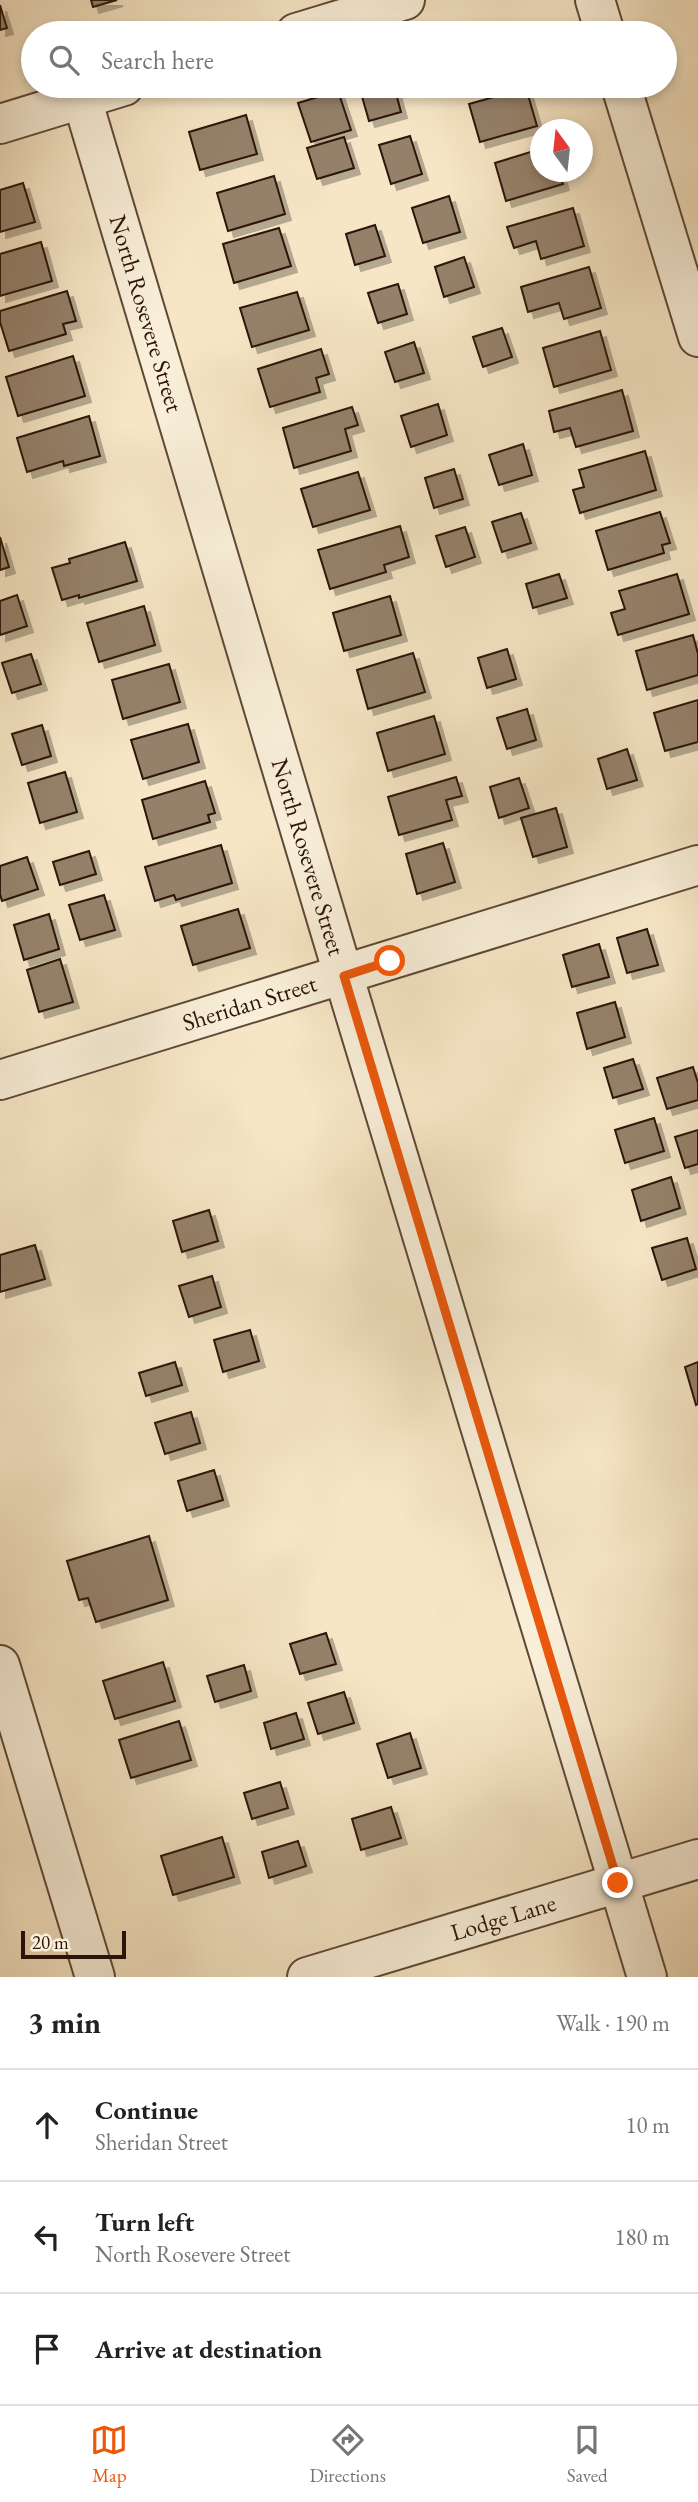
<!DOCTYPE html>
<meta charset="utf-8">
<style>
:root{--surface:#fff;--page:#f2f2f2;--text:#222;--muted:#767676;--line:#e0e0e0;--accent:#ea580c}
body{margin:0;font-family:"EB Garamond",serif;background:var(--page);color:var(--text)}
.compass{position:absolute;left:530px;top:119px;width:63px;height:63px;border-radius:50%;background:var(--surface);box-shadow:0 4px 10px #0003;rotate:345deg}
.scale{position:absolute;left:21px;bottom:18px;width:105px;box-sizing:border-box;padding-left:7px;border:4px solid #2c1408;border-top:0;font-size:19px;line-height:24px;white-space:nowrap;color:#2c1408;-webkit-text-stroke:5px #f9efd9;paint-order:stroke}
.stop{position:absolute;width:21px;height:21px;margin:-16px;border:5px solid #ea580c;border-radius:50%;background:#fff}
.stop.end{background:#ea580c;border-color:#fff;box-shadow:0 2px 7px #0008}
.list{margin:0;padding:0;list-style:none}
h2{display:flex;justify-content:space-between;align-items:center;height:91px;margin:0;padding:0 28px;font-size:30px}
h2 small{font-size:23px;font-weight:400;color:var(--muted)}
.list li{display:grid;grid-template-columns:46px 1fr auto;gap:21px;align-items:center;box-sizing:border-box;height:112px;padding:0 28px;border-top:2px solid var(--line)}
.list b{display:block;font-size:26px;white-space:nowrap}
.list p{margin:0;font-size:23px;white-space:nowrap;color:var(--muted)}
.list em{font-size:23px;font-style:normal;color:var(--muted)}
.icon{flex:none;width:38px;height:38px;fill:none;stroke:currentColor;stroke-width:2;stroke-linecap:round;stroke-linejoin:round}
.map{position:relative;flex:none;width:698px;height:1977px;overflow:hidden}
.search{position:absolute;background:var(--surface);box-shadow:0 4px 10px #0003;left:21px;right:21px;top:21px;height:77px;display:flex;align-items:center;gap:18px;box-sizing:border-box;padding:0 24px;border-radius:38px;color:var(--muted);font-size:26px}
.sheet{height:427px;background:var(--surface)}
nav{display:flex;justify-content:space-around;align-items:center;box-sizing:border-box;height:98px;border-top:2px solid var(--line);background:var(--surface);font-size:19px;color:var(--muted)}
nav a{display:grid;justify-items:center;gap:4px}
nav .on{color:var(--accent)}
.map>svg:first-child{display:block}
.building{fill:#95816a;stroke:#2c1408;stroke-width:2;filter:url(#shadow)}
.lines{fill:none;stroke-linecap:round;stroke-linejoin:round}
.minor-casing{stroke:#5e4837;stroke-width:42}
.minor{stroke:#f9efd9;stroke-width:38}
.route{stroke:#ea580c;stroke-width:9}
.labels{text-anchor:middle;stroke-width:5;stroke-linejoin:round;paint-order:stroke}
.street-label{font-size:24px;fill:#2c1408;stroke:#f9efd9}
</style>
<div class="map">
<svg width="698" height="1977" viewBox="0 0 698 1977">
<defs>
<filter id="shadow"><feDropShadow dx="6" dy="6" stdDeviation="0" flood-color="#0004"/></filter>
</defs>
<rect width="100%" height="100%" fill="#f6e6c5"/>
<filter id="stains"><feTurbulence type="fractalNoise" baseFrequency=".00286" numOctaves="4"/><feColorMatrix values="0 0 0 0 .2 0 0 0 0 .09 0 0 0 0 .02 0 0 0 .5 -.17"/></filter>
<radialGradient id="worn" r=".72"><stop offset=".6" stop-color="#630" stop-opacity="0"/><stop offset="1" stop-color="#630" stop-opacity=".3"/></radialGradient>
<!-- building -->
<g class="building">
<polygon points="91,0 117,0 93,7"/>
<polygon points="0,5 7,28 0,30"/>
<polygon points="515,26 517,33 489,33"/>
<polygon points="359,86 394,86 401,112 369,121"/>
<polygon points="526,88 537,126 480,142 469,104"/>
<polygon points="338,91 351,130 311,142 298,103"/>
<polygon points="246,115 257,154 200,170 189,132"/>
<polygon points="410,136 422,174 391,184 379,145"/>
<polygon points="344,137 354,168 317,179 307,148"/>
<polygon points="540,149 540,172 559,172 563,184 506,201 495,163"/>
<polygon points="274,176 285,214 228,231 217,193"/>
<polygon points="23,183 35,222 0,232 0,190"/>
<polygon points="449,196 460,232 423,243 412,208"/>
<polygon points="573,208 584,246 541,259 536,241 514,248 507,227"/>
<polygon points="375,225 385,256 355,265 346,234"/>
<polygon points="279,228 291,266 234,283 223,244"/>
<polygon points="41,242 52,281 0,296 0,254"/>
<polygon points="464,257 474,287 444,297 435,267"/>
<polygon points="589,267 601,308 564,319 559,303 528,312 521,287"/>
<polygon points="398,284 407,314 378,323 368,293"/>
<polygon points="67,291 76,321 63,324 66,334 9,351 0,322 0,311"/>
<polygon points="297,292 309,330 252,347 240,308"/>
<polygon points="502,328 512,357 483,367 473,337"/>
<polygon points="600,331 611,370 554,387 543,348"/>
<polygon points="414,342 424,373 395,382 385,352"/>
<polygon points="321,349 329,374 316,378 320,392 270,407 258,369"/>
<polygon points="73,356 85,396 18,416 6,377"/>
<polygon points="622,390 633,431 576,447 570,428 554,432 549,411"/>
<polygon points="438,404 447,435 411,447 401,416"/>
<polygon points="352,407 358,425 345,429 351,451 294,468 283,428"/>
<polygon points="89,416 100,456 64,466 63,461 27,472 17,438"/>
<polygon points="523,444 532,475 499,485 489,455"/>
<polygon points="645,451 656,490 580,513 573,490 584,487 579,470"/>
<polygon points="454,469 463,499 434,508 425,478"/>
<polygon points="358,472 370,510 313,527 301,489"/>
<polygon points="660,512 670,543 662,545 664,553 608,570 596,531"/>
<polygon points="521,513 531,543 502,552 492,522"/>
<polygon points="400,526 409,557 384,565 386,572 330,589 318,550"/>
<polygon points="465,527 475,557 446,567 436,536"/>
<polygon points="0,537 9,567 0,570"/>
<polygon points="125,542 137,581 79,598 79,595 62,600 52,568 70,563 69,559"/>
<polygon points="559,574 567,598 533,608 526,584"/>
<polygon points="677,574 689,614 618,635 611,613 625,609 619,591"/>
<polygon points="17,595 27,626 0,635 0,601"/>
<polygon points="390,596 401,635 344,651 333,613"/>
<polygon points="144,606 155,645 99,662 87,623"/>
<polygon points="693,635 698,654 698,675 647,690 636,651"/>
<polygon points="507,649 516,679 487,688 478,658"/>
<polygon points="413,653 425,692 368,709 357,670"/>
<polygon points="31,654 41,684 12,693 2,663"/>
<polygon points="169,664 180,702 123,719 112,680"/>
<polygon points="698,700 698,742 665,751 654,713"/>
<polygon points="527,709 536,740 507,749 497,718"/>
<polygon points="434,716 445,754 388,771 377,733"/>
<polygon points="188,724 199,762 143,779 131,740"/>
<polygon points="42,725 51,756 22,765 12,734"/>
<polygon points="627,749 637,780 607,789 598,759"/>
<polygon points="65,772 77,812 40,823 28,783"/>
<polygon points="456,777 462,796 446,800 452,820 399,835 388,797"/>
<polygon points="519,778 529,808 499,818 490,787"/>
<polygon points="205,781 215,813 208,815 210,822 153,839 142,800"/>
<polygon points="556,808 567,847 533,857 521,818"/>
<polygon points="443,843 455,882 417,894 406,854"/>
<polygon points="221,845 232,883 176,900 174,895 155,901 145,867"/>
<polygon points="89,851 96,874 60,885 53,862"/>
<polygon points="27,857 38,889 2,901 0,894 0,866"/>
<polygon points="104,895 115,930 80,940 69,905"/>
<polygon points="238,909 250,948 193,965 181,926"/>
<polygon points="49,914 59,949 24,960 14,925"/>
<polygon points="647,929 658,965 627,973 617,938"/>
<polygon points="599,944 609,977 572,987 563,955"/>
<polygon points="60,959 73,1002 39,1012 27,970"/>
<polygon points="615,1002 625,1037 587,1049 577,1013"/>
<polygon points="633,1059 643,1089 613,1098 604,1068"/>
<polygon points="693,1067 698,1083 698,1100 667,1109 657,1078"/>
<polygon points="654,1118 664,1151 625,1163 615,1130"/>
<polygon points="698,1130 698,1164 685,1168 675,1137"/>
<polygon points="671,1177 680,1208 641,1221 632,1190"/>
<polygon points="209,1210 218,1241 182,1252 173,1221"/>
<polygon points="687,1238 696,1269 662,1280 652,1248"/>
<polygon points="35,1245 45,1279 0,1292 0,1255"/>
<polygon points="212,1276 221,1307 189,1317 179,1286"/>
<polygon points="250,1330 259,1361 223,1372 214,1340"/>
<polygon points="175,1362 182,1385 146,1396 139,1373"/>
<polygon points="698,1362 698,1404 696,1405 685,1367"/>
<polygon points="191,1412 200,1443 165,1454 155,1423"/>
<polygon points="214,1470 223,1500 187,1511 178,1481"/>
<polygon points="149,1536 168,1600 96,1622 88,1598 79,1600 67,1561"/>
<polygon points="326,1633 336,1664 300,1674 290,1644"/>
<polygon points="163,1662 175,1701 115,1719 103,1681"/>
<polygon points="244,1665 251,1691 215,1702 207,1676"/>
<polygon points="344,1692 354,1723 318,1734 308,1703"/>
<polygon points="296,1713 304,1739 271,1749 264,1723"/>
<polygon points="179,1721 191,1760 131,1778 119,1740"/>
<polygon points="410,1733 421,1768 388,1778 377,1744"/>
<polygon points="280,1782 288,1808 252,1819 244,1793"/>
<polygon points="391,1807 401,1838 361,1850 352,1819"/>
<polygon points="222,1837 234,1877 173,1895 161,1856"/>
<polygon points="298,1841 306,1866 269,1878 262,1852"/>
</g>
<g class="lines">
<!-- minor casing -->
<g class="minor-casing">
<g id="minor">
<polyline points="595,0 605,33"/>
<polyline points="296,33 405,0"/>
<polyline points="621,86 698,337"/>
<path id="s1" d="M 82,99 L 352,1004 L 647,1977"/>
<polyline points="0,124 124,86"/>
<path id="s2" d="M 0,1080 L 698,865"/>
<polyline points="0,1665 95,1977"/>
<path id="s3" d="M 307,1977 L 698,1859"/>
</g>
</g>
<!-- minor -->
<use href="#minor" class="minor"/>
</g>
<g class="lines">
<!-- route -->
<polyline class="route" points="390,961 344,976 618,1883"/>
</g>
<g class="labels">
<!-- street labels -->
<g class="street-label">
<text dy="8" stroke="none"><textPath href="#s1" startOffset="224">North Rosevere Street</textPath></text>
<text dy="8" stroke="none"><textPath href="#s1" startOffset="791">North Rosevere Street</textPath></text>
<text dy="8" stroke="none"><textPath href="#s2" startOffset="261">Sheridan Street</textPath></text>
<text dy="8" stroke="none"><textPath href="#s3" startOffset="205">Lodge Lane</textPath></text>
</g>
</g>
<rect width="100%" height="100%" filter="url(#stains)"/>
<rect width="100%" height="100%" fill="url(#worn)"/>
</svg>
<svg class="compass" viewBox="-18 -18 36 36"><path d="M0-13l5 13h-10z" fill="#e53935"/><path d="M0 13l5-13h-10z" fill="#767676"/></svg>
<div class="scale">20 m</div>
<div class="stop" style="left:390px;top:961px"></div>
<div class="stop end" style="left:618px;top:1883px"></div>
<div class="search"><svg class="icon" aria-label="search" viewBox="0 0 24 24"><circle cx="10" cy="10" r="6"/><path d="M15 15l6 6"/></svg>Search here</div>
</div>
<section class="sheet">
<h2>3 min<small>Walk · 190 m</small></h2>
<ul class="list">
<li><svg class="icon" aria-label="ahead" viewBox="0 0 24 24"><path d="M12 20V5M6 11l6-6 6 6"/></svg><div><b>Continue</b><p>Sheridan Street</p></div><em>10 m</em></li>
<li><svg class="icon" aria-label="left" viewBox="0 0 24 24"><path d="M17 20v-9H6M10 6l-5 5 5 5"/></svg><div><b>Turn left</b><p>North Rosevere Street</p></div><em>180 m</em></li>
<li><svg class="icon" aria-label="arrive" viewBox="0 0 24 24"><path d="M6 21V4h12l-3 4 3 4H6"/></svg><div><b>Arrive at destination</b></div></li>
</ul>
</section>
<nav>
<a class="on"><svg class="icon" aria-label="map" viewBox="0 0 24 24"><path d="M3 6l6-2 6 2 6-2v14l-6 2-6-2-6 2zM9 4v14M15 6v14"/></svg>Map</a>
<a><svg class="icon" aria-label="directions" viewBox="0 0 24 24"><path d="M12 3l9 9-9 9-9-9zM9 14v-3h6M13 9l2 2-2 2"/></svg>Directions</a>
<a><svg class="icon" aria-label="saved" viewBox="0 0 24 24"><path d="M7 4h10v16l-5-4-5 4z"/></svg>Saved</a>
</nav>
